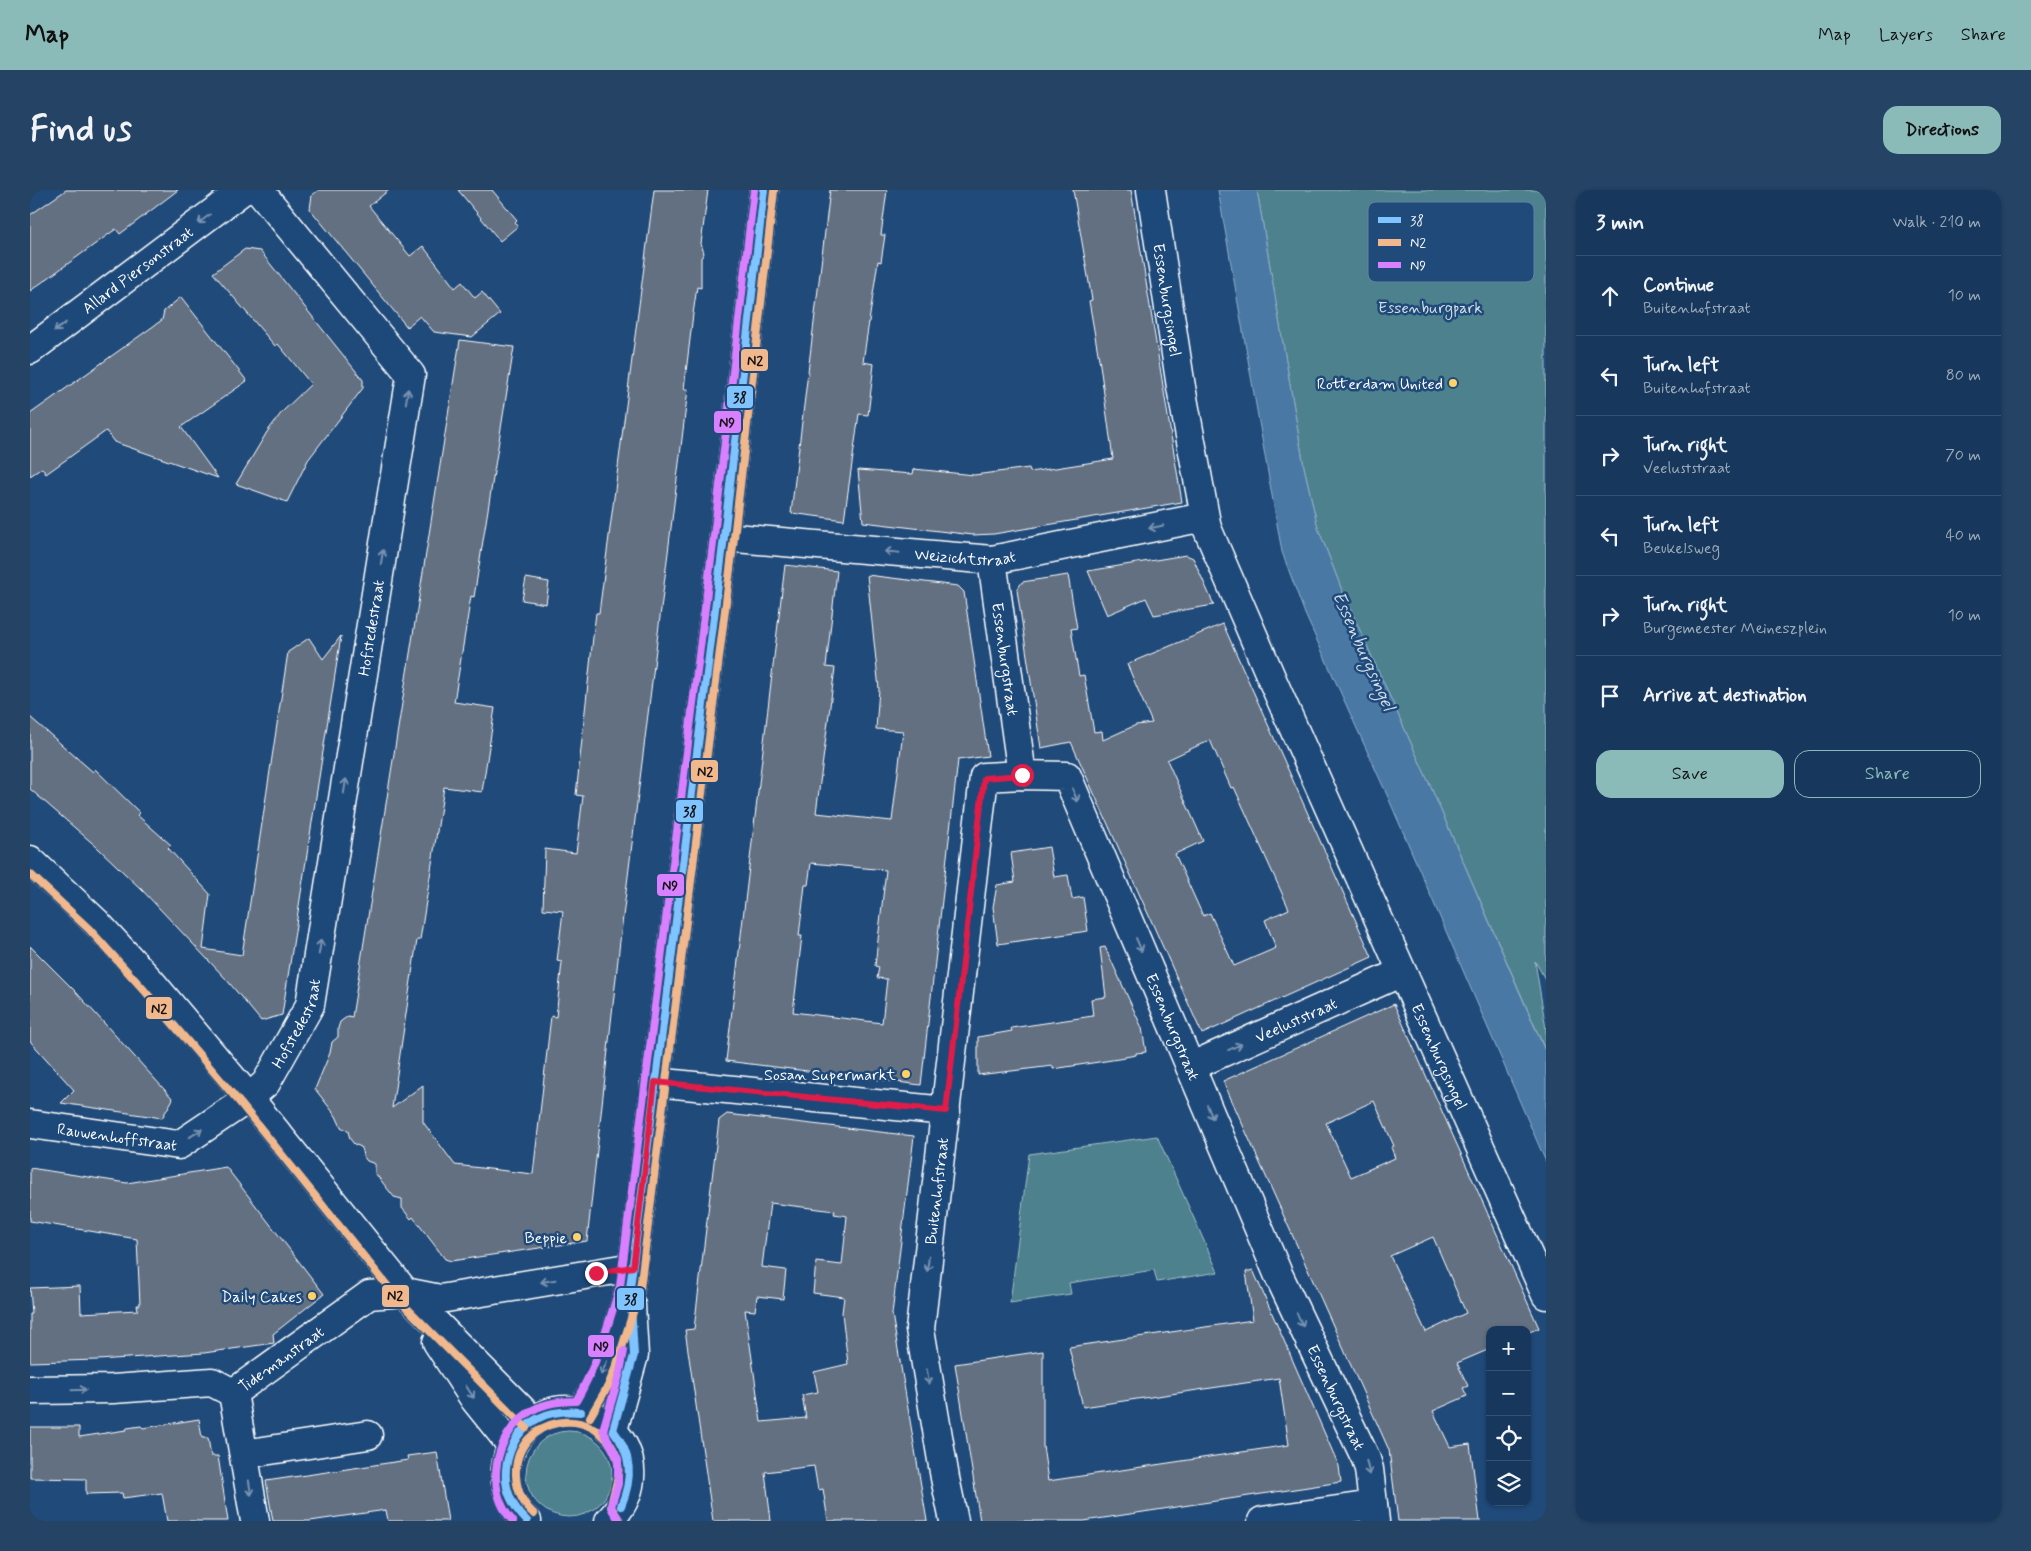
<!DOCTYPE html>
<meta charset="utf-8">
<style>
:root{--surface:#17385c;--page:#244365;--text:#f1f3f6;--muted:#9eacbb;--line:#365272;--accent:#8bbbb9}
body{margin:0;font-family:Mynerve,sans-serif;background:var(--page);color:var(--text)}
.controls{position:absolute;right:15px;bottom:15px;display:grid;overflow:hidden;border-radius:10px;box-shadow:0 1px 4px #0004}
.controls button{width:45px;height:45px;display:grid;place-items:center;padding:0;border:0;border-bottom:1px solid var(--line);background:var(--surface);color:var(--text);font:25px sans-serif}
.stop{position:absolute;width:15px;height:15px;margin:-11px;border:4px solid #e11d48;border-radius:50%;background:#fff}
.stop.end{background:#e11d48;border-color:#fff;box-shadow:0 1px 5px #0008}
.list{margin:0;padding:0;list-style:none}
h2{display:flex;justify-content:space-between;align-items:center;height:65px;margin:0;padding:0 20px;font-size:21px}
h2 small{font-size:16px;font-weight:400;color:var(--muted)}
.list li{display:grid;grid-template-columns:32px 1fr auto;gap:15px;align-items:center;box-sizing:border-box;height:80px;padding:0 20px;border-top:1px solid var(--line)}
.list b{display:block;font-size:19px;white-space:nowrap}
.list p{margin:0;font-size:16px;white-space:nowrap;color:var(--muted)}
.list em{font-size:16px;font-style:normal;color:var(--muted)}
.actions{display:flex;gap:10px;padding:15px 20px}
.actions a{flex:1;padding:11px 0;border:1px solid var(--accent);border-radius:15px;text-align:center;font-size:18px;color:var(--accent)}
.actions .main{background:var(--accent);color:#111}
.icon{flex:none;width:28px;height:28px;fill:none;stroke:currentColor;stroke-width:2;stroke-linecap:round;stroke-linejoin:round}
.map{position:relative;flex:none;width:1516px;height:1331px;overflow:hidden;border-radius:15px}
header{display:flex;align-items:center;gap:30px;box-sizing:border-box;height:70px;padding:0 25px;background:var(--accent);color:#111}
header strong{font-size:24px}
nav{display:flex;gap:28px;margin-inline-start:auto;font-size:18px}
.intro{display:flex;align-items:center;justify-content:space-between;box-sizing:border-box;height:120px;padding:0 30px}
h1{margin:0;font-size:35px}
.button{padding:12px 22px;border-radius:15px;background:var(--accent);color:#111;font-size:18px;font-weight:700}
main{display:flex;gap:30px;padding:0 30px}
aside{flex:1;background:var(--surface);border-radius:15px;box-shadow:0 1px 4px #0004}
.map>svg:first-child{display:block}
.green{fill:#4e818d;stroke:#a6c0c6}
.water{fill:#4978a5;stroke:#92aec9}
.building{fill:#637082;stroke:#fff;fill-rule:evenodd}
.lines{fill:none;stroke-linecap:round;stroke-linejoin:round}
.minor-casing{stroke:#fff;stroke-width:31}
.tertiary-casing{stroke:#fff;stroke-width:31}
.secondary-casing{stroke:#fff;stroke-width:31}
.minor{stroke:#1f4a7a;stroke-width:28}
.tertiary{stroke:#1f4a7a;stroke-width:28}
.secondary{stroke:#1f4a7a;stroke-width:28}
.bus-1-casing{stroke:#1f4a7a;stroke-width:11}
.bus-2-casing{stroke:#1f4a7a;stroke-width:11}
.bus-3-casing{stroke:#1f4a7a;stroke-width:11}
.bus-1{stroke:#80c4ff;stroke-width:8}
.bus-2{stroke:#f1b78d;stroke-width:8}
.bus-3{stroke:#d880ff;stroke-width:8}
.oneway{stroke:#7992af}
.route{stroke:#e11d48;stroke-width:6}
.poi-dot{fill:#ffd166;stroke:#1f4a7a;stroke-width:2}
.labels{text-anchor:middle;stroke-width:5;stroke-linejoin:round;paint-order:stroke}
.street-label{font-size:16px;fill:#fff;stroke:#1f4a7a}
.park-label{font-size:16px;fill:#d3e0e2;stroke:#1f4a7a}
.poi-label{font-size:16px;fill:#fff;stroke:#1f4a7a;text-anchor:end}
.water-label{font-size:18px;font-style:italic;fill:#d2dde8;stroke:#1f4a7a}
.key{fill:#1f4a7a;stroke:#6280a2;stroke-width:1}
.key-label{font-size:14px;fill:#fff}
.line-badge{stroke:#1f4a7a;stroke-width:2}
.pale-badge-label{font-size:14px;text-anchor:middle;font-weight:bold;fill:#111}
</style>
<header>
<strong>Map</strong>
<nav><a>Map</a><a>Layers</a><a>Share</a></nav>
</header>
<div class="intro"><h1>Find us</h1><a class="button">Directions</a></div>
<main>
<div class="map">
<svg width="1516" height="1331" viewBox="0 0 1516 1331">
<rect width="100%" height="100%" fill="#1f4a7a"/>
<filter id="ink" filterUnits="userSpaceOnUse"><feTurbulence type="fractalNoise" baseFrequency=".02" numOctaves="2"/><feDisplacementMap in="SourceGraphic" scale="10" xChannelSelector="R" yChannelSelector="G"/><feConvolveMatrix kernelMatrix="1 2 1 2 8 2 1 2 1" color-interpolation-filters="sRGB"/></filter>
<g filter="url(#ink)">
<!-- green -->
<g class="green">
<polygon points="1227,0 1516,0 1516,791 1505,771 1516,839 1516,862 1399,593 1313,403 1288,338 1274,277"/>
<polygon points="1127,946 1188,1082 1127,1092 1124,1080 1039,1093 1041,1104 980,1113 999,964"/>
<circle cx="539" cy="1284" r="43"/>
</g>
<!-- water -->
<polygon class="water" points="1188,0 1227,0 1274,277 1288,338 1313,403 1399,593 1516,863 1516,972 1357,605 1275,424 1252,362"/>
<!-- building -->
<g class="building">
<polygon points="36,0 148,0 90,44 86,39 0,101 0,25"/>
<polygon points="289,0 359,0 339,16 380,66 393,56 425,98 432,92 445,108 452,102 470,124 442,147 404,142 390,126 377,137 280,19 282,5"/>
<polygon points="428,0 462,0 487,30 485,32 488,36 470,51"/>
<polygon points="624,0 678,0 671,54 674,63 671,68 671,98 667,97 663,124 654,199 658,199 651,257 590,751 557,1051 421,1071 415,1069 383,1027 381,1029 372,1018 372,1009 364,1007 345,983 345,974 337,971 333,966 331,957 324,954 320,949 318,941 311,937 306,926 285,899 300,863 302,852 308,847 308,838 310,832 318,826 322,827 430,150 484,157 444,407 441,406 424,512 465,518 452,602 414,597 390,750 387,750 362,918 393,895 393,932 425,975 503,984 521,826 526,827 532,772 527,771 533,721 513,719 515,659 546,663 553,606 546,605 563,447 566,423 569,423"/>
<polygon points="800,0 857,0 851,45 855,45 851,72 848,71 833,172 844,174 838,225 829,224 814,330 761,323"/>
<polygon points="1043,0 1101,0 1152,312 964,344 943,345 833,332 828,280 883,284 884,279 944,285 999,278 1000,282 1083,269 1070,175 1059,111 1062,110"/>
<polygon points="215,59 230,61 333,190 333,198 278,270 257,312 206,294 237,242 252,222 281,194 248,154 245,156 183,83"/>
<polygon points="151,107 217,191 151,237 188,288 84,252 76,241 16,284 12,278 0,286 0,224 132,130 134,121"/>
<polygon points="1156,365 1163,368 1184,415 1124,425 1116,408 1077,425 1058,381"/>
<path d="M 755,375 L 807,381 L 796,477 L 805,478 L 786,623 L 862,631 L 873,541 L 846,539 L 849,499 L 837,385 L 928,396 L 934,402 L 958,566 L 928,570 L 891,895 L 696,871 ZM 781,673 L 856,680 L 845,776 L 849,777 L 847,788 L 857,789 L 852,833 L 763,822 L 772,746 L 769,746 L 775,695 L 778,695 Z"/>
<path d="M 1038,385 L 1047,438 L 1041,439 L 1049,486 L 1054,485 L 1064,542 L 1072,541 L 1073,550 L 1106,535 L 1122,533 L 1097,474 L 1193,434 L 1342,767 L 1172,844 L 1041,552 L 1011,558 L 987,400 L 992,392 ZM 1180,550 L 1201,598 L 1204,597 L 1259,719 L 1235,730 L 1246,758 L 1204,776 L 1180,723 L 1173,726 L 1145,664 L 1173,651 L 1137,570 Z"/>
<polygon points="496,388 519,392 516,414 492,410"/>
<polygon points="311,446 252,825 231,831 196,789 112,700 68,658 0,599 0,527 63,582 65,579 110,623 107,625 141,655 138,658 180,704 173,759 212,765 258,462 279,448 293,469"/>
<polygon points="1019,657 1024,687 1038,685 1042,709 1053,707 1058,741 968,754 963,717 967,695 985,692 981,663"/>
<polygon points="0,756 45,801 143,909 132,928 31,913 44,900 0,851"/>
<polygon points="1075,757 1112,838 1116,862 1106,863 1106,865 1095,867 1095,868 1023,879 1023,876 948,885 948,847 982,841 981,838 1063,826 1061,809 1076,807 1070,758"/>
<path d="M 1364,814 L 1509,1138 L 1497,1143 L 1497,1140 L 1460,1140 L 1460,1159 L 1427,1173 L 1438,1196 L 1433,1198 L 1437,1206 L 1403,1221 L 1420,1257 L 1440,1254 L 1450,1331 L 1368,1331 L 1359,1260 L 1193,891 ZM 1344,911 L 1364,956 L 1361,957 L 1365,968 L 1321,987 L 1296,933 ZM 1403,1047 L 1436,1123 L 1396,1142 L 1360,1066 Z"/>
<path d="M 697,924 L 884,946 L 862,1124 L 897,1331 L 798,1331 L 793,1299 L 788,1300 L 784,1276 L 735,1282 L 741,1331 L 683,1331 L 655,1140 L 664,1139 L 689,930 ZM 740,1013 L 805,1021 L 804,1024 L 817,1026 L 812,1075 L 786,1072 L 783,1103 L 814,1107 L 812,1123 L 818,1174 L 784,1182 L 788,1202 L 772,1205 L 776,1228 L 731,1232 L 715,1120 L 725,1121 L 727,1106 L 753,1109 L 756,1080 L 732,1077 Z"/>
<polygon points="196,977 294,1104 243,1144 244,1153 174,1163 68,1170 0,1172 0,1124 2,1124 0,1098 50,1096 51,1123 108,1120 107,1115 110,1115 107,1049 0,1031 0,978 97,993"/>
<polygon points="1223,1080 1309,1276 1311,1292 1054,1331 950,1331 925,1174 1013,1161 1013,1256 1018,1291 1259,1255 1249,1188 1053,1217 1039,1157 1223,1130 1216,1082"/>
<polygon points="169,1229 172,1248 178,1248 181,1266 188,1266 198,1331 137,1331 132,1303 93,1308 92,1303 56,1304 56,1289 0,1288 0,1237 49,1237 49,1247 96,1240 97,1238 111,1236 113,1238"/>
<polygon points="407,1262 418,1331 358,1331 356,1320 280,1331 243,1331 236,1291 378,1270 377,1266"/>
</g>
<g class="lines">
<!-- minor casing -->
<g class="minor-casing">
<g id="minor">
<path id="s1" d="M 1121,0 L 1151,197 L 1177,338 L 1244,494 L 1516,1105"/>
<path id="s2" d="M 0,160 L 213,0"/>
<path id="s3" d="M 694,347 L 962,370 L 1174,327"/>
<path id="s4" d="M 962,370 L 992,585"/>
<path id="s5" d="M 1160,877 L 1372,782"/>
<polyline points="625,892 916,921"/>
<path id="s6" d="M 0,934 L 149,955 L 219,908 L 236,893 L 280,815 L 381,185 L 229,0"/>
<polyline points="0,1200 83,1199 182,1192 203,1203"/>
<path id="s7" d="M 203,1203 L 339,1105 L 375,1102 L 410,1109 L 603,1077"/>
<polyline points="203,1203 225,1331"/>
<polyline points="214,1264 338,1245"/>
<path id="s8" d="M 924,1331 L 915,1288 L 890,1139 L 954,587 L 992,585 L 1037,586 L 1249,1086 L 1336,1269 L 1339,1279 L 1345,1331"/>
<polyline points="1232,1331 1343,1315"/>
</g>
</g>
<!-- tertiary casing -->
<g class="tertiary-casing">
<g id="tertiary">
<polyline points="0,670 66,732 122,793 219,908 375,1102 503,1231"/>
<polyline points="407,1152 445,1210 482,1256"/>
</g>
</g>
<!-- secondary casing -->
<g class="secondary-casing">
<g id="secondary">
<polyline points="551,1222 569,1191 578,1170 600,1098 694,347 734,0"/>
<polyline points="583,1240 604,1165 601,1115"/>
<path d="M 497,1331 C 482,1319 473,1296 476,1277 C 478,1261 485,1248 496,1237 C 553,1184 641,1267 579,1331"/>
</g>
</g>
<!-- minor -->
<use href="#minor" class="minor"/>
<!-- tertiary -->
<use href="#tertiary" class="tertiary"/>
<!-- secondary -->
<use href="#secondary" class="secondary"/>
<!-- bus-1 casing -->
<g class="bus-1-casing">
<g id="bus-1">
<polyline points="583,1240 604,1165 600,1098 694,347 734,0"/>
<path d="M 583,1240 C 602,1264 603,1288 591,1316"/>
<path d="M 497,1331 C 490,1324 485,1318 481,1309 C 468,1281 481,1241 509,1228 C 522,1221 537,1221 551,1222"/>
</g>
</g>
<!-- bus-2 casing -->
<g class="bus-2-casing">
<g id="bus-2">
<polyline points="0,684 59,739 114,800 211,914 368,1109 496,1238"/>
<polyline points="560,1227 578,1196 587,1174 610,1099 704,348 744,1"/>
<path d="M 504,1324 C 493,1314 487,1301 486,1286 C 483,1226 568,1210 587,1268 C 592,1286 583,1300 581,1317 L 590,1331"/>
</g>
</g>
<!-- bus-3 casing -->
<g class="bus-3-casing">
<g id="bus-3">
<path d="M 483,1331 C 454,1301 464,1246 498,1223 C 512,1213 529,1211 546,1211 C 568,1173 577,1138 590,1096 L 684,346 L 724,0"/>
<polyline points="590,1331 583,1321 581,1316 588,1294 588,1269 573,1240 590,1182 594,1161"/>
</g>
</g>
<!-- bus-1 -->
<use href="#bus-1" class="bus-1"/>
<!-- bus-2 -->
<use href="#bus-2" class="bus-2"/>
<!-- bus-3 -->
<use href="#bus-3" class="bus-3"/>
</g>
<!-- one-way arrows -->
<defs><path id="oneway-shaft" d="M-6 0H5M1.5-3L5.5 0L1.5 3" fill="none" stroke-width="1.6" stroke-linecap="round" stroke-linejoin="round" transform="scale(1.25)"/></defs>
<g class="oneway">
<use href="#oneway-shaft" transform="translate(174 29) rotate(143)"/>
<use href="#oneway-shaft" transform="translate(30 137) rotate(143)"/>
<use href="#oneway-shaft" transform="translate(377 206) rotate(-81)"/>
<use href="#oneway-shaft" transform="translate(1126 337) rotate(169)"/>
<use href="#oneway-shaft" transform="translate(862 362) rotate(-175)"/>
<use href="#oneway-shaft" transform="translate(352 367) rotate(-81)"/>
<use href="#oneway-shaft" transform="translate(315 596) rotate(-81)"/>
<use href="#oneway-shaft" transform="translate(1045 605) rotate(67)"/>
<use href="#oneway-shaft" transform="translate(1109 755) rotate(67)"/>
<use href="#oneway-shaft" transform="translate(290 757) rotate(-81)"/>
<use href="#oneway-shaft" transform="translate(1205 857) rotate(-24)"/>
<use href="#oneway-shaft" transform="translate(1180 922) rotate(67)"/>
<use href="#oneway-shaft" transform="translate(166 943) rotate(-34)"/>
<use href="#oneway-shaft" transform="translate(898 1074) rotate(97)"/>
<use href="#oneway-shaft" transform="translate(518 1091) rotate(171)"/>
<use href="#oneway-shaft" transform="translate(1270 1130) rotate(65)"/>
<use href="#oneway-shaft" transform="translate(574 1178) rotate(114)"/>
<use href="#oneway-shaft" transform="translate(898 1187) rotate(81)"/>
<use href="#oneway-shaft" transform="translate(49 1200) rotate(-2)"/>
<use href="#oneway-shaft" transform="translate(440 1202) rotate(57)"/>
<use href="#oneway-shaft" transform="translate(1338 1278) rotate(77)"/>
<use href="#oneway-shaft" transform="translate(220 1298) rotate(81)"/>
</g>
</g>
<g class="lines" filter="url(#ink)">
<!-- route -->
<polyline class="route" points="566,1083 603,1077 625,892 916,921 954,588 992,585"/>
</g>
<!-- markers -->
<g class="poi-dot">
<circle cx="1423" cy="193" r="5"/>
<circle cx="876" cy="884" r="5"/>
<circle cx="547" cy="1047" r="5"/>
<circle cx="282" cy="1106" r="5"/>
</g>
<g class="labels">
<!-- street labels -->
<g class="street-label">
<text dy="6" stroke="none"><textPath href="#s2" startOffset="134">Allard Piersonstraat</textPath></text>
<text dy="6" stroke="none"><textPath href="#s1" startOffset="111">Essenburgsingel</textPath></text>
<text dy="6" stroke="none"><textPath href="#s3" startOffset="242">Weizichtstraat</textPath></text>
<text dy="6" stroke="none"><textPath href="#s6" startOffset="729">Hofstedestraat</textPath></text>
<text dy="6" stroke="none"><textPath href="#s4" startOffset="100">Essenburgstraat</textPath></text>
<text dy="6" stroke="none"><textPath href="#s5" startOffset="116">Veeluststraat</textPath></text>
<text dy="6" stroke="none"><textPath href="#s6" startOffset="325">Hofstedestraat</textPath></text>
<text dy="6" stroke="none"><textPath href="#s8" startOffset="1106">Essenburgstraat</textPath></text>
<text dy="6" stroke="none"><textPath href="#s1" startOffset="920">Essenburgsingel</textPath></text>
<text dy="6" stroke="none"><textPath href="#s6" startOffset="88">Rauwenhoffstraat</textPath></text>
<text dy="6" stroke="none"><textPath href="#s8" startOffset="334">Buitenhofstraat</textPath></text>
<text dy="6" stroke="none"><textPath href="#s7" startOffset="59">Tidemanstraat</textPath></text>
<text dy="6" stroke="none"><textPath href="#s8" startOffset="1511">Essenburgstraat</textPath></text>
</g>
<!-- park labels -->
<g class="park-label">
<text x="1400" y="123">Essenburgpark</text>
</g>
<!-- poi labels -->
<g class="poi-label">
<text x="1413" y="199">Rotterdam United</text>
<text x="866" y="890">Sosan Supermarkt</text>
<text x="537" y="1053">Beppie</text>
<text x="272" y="1112">Daily Cakes</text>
</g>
<!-- water labels -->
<g class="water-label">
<text transform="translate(1334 461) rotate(66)" y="6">Essenburgsingel</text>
</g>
</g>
<!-- legend -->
<rect x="1338" y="12" width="166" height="80" rx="8" class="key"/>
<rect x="1348" y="27" width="23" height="6" fill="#80c4ff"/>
<rect x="1348" y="49" width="23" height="7" fill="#f1b78d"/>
<rect x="1348" y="72" width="23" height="6" fill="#d880ff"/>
<g class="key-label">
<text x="1380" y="35">38</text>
<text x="1380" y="57">N2</text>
<text x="1380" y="80">N9</text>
</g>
<g class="line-badge">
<rect x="710" y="158" width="29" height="24" rx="5" fill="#f1b78d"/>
<rect x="696" y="195" width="28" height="24" rx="5" fill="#80c4ff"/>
<rect x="683" y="220" width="29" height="24" rx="5" fill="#d880ff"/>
<rect x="660" y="569" width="29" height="24" rx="5" fill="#f1b78d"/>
<rect x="645" y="609" width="29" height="24" rx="5" fill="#80c4ff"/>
<rect x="626" y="683" width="29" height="24" rx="5" fill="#d880ff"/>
<rect x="115" y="806" width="28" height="24" rx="5" fill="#f1b78d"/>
<rect x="351" y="1094" width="29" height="24" rx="5" fill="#f1b78d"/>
<rect x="586" y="1097" width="29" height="24" rx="5" fill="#80c4ff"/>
<rect x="557" y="1144" width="28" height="24" rx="5" fill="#d880ff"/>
</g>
<g class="pale-badge-label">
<text x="725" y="175">N2</text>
<text x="710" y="212">38</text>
<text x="697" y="237">N9</text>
<text x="675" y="586">N2</text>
<text x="660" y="626">38</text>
<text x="640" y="700">N9</text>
<text x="129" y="823">N2</text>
<text x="365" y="1110">N2</text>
<text x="601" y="1114">38</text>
<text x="571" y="1161">N9</text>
</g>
</svg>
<div class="controls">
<button>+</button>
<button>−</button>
<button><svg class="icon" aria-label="locate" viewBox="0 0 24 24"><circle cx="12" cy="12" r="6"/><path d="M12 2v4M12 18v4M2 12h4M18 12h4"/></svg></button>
<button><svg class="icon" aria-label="layers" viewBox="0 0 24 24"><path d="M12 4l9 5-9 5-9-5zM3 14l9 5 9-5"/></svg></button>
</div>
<div class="stop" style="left:992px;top:585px"></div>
<div class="stop end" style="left:566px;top:1083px"></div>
</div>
<aside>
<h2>3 min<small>Walk · 210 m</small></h2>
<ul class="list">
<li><svg class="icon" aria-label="ahead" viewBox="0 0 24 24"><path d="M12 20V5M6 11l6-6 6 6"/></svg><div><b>Continue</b><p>Buitenhofstraat</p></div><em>10 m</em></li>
<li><svg class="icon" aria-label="left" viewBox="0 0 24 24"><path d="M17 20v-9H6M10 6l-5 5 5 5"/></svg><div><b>Turn left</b><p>Buitenhofstraat</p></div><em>80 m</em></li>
<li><svg class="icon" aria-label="right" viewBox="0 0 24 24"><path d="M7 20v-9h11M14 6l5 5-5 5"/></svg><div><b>Turn right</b><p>Veeluststraat</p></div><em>70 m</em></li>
<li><svg class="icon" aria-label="left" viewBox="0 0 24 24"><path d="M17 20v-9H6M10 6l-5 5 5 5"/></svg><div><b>Turn left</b><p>Beukelsweg</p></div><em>40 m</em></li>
<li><svg class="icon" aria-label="right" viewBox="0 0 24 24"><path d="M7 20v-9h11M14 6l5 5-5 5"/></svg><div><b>Turn right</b><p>Burgemeester Meineszplein</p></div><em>10 m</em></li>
<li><svg class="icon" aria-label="arrive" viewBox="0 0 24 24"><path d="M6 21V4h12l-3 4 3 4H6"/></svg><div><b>Arrive at destination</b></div></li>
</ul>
<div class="actions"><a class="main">Save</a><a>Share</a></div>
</aside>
</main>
